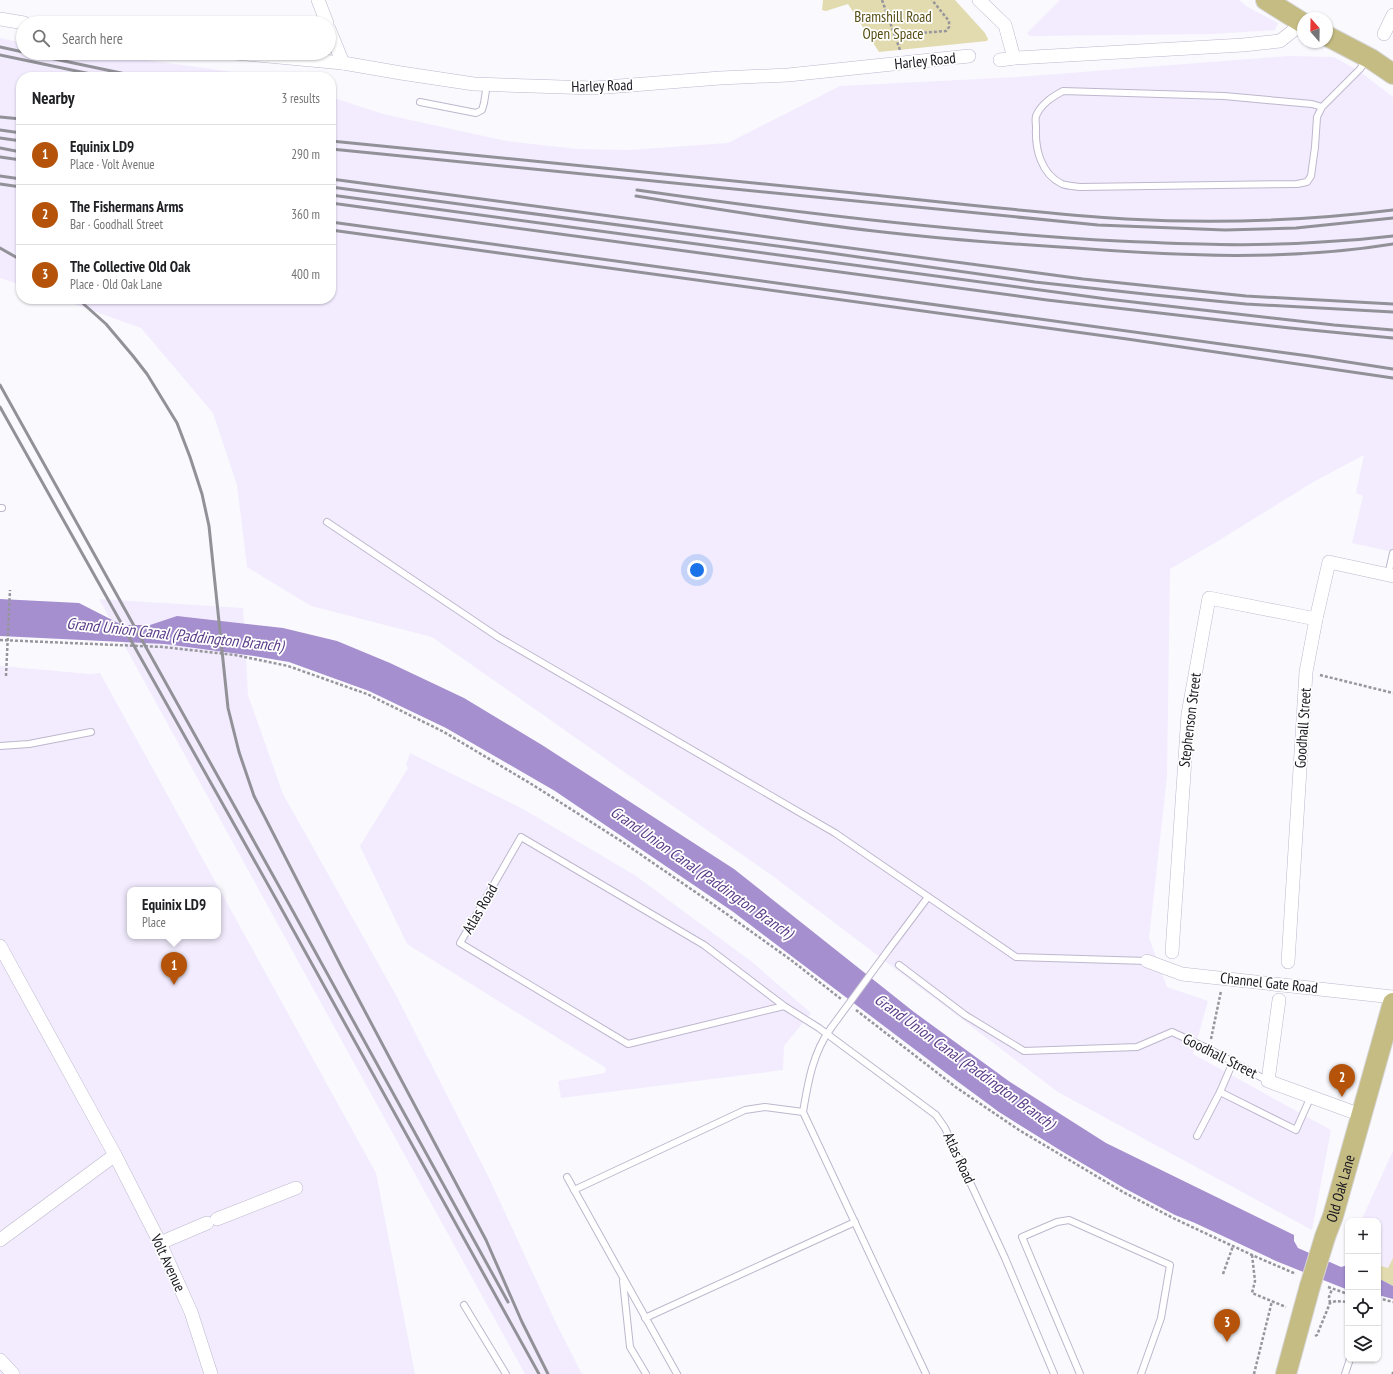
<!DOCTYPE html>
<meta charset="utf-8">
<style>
:root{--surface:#fff;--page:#f6f6f6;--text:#202124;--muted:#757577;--line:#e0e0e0;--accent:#b45309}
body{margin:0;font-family:"PT Sans Narrow",sans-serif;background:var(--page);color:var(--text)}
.controls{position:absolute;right:12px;bottom:12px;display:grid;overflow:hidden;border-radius:8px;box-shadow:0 1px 3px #0004}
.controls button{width:36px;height:36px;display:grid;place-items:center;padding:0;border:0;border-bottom:1px solid var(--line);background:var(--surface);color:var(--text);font:20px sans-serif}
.compass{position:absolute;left:1297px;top:12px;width:36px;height:36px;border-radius:50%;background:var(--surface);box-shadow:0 1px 3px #0004;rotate:340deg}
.you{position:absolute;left:697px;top:570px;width:14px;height:14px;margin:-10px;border:3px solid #fff;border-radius:50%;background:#1a73e8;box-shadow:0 0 0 6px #1a73e833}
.badge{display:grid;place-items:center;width:26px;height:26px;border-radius:50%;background:var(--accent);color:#fff;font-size:13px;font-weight:700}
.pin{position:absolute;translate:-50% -33px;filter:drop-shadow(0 1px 2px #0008)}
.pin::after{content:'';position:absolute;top:21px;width:14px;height:12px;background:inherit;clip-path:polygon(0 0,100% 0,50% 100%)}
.popup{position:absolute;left:127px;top:887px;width:94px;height:52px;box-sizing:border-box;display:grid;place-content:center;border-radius:8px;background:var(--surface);filter:drop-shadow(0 1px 3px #0005);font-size:13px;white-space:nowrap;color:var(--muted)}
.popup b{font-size:15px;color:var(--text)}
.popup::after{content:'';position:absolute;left:50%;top:100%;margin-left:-8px;border:8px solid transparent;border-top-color:var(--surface)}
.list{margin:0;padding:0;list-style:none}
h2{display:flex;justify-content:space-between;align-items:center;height:52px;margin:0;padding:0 16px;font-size:17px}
h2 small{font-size:13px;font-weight:400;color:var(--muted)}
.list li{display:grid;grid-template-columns:26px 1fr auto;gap:12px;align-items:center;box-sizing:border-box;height:60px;padding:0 16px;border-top:1px solid var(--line)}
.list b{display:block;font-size:15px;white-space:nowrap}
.list p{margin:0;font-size:13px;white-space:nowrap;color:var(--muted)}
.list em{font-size:13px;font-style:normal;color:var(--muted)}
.icon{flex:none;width:22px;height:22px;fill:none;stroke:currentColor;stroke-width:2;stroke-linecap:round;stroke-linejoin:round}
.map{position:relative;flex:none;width:1393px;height:1374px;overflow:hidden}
.search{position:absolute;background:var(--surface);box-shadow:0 1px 3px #0004;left:16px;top:16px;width:320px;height:44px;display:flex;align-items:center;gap:10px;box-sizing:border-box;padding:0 14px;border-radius:22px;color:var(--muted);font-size:15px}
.panel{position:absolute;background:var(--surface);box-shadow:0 1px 3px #0004;left:16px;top:72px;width:320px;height:232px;border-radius:16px}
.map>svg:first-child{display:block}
.built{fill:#f2ecfe;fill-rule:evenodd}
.green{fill:#e2dbaf}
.water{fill:#a58fce}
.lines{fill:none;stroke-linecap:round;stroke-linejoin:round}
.lane-casing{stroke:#beb7cd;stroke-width:8}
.street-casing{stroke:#beb7cd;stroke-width:14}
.primary-casing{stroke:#d6d5d7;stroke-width:22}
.path{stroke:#97969c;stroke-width:2.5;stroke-dasharray:3 2;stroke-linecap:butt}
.lane{stroke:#fff;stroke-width:6}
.street{stroke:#fff;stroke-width:13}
.primary{stroke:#c5bc83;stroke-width:20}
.rail{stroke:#939198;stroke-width:3}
.lane-bridge-casing{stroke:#beb7cd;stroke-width:8;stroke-linecap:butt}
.primary-bridge-casing{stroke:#d6d5d7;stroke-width:22;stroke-linecap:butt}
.path-bridge{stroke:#97969c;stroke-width:2.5;stroke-dasharray:3 2;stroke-linecap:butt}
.lane-bridge{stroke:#fff;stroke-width:6}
.primary-bridge{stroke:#c5bc83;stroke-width:20}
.labels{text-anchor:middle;stroke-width:3.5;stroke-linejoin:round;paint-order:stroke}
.park-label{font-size:15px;fill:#574e16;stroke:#fff}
.street-label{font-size:15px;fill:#19171f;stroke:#fff}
.water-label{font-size:16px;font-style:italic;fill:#5a3b88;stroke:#fff}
</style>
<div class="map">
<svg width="1393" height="1374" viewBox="0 0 1393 1374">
<rect width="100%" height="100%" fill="#faf9fe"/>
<!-- built -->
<g class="built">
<polygon points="1060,0 1239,0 1246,6 1278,23 1275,30 1212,34 1030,36 1027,33"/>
<polygon points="0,38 23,43 23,53 96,53 269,77 21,77 21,285 0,278"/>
<polygon points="1288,56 1334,57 1359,71 1393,97 1393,552 1352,543 1363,496 1356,493 1364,455 1315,481 1213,544 1170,569 1167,776 1149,938 1167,987 1208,1001 1193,1054 1331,1130 1312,1230 1058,1092 774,877 432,637 311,606 247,567 237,485 213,413 141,328 60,299 331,299 331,97 383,114 506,141 577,149 629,150 728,143 840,86 1018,77"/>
<polygon points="99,599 243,608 248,695 283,794 397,997 489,1178 556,1323 582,1374 525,1374"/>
<path d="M 0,666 L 90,674 L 100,673 L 376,1173 L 415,1374 L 0,1374 ZM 130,890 L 218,890 L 218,936 L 130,936 Z"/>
<polygon points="410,753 523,809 636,876 752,962 811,1013 784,1046 783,1070 561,1098 558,1081 605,1073 606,1068 407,944 360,846 408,768 406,765"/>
<polygon points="1393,1151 1393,1258 1388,1268 1378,1265 1378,1221 1361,1221"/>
</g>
<!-- green -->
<g class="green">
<polygon points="823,0 955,0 985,33 988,39 987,41 879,52 848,4 826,11 822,10"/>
<polygon points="1393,1258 1393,1286 1378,1278 1378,1265 1388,1268"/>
</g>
<!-- water -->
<g class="water">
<polygon points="0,599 79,603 122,625 150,625 177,616 283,628 337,641 390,663 464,698 542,745 734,869 914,1012 1010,1082 1106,1143 1294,1235 1294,1241 1298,1248 1341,1267 1348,1265 1348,1290 1276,1261 1195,1223 1175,1215 1124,1188 1063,1152 999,1112 946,1073 732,911 555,791 446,728 369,691 289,662 254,656 165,644 0,636"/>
<polygon points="1378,1278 1393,1286 1393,1299 1378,1295"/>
</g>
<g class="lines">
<!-- lane casing -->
<g class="lane-casing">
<g id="lane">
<polyline points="420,102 476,113 482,110 484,103 487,84"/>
<path d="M 1322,107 L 1312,104 L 1224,96 L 1063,91 C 1052,97 1041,104 1036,116 C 1035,119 1036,124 1036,128 C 1035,149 1041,174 1062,184 C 1067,186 1074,186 1080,187 L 1297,184 L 1307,182 L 1311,176 L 1315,147 L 1317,117 L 1322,107 L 1360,69 L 1366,60"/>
<polyline points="0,508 2,508"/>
<polyline points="327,522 498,637 835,833 1016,957 1147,961"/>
<polyline points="1388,575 1393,553"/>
<polyline points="0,746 29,744 91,732"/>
<polyline points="889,949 928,897"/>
<polyline points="899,965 965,1015 1024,1051 1137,1047 1172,1032 1209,1049 1268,1081"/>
<polyline points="784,1006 628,1044 460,943 521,837 704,945 784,1006 819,1028 936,1115 945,1128 1005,1258 1054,1374"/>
<path d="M 831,1028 C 813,1052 808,1082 803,1112 L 926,1374"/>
<polyline points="1233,1062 1220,1092 1296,1130 1311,1096"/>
<polyline points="1197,1136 1220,1092"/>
<polyline points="567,1177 677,1374"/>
<polyline points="574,1190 745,1110 765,1107 803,1112"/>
<polyline points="623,1281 630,1347 646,1374"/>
<polyline points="464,1305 506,1374"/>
<polyline points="645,1318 855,1222"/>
<polyline points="1080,1374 1022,1237 1057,1222 1069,1220 1170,1265 1161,1318 1141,1374"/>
<polyline points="1345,1374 1350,1359"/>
</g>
</g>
<!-- street casing -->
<g class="street-casing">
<g id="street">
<polyline points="318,0 327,23"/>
<polyline points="979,0 1005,25 1014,58"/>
<polyline points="0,19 24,23"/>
<polyline points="329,29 343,63"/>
<polyline points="1384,34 1393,15"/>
<polyline points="235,53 343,63 401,73 474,84 594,88 720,78 788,75 969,56"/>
<polyline points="1000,60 1014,58 1243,45 1280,41 1303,23"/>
<polyline points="0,946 115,1155 160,1243 191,1312 211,1374"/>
<polyline points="1172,952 1188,714 1209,598 1316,619"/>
<polyline points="1147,961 1182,974 1393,997"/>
<polyline points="1288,962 1306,672 1316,619 1329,562 1393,576"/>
<polyline points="1279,1000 1268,1081 1361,1115"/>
<polyline points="217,1219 296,1188"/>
<polyline points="0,1240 115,1155"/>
<polyline points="160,1243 207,1223"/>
<polyline points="0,1360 13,1374"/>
</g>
</g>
<!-- primary casing -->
<g class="primary-casing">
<g id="primary">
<polyline points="1266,0 1303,23"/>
<polyline points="1327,36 1371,59 1393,74"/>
<path id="s1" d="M 1325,1237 L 1333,1216 L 1393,1003"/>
<polyline points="1286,1374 1310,1286"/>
</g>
</g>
<!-- path -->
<g class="path">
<polyline points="882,0 900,50"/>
<polyline points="894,35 946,31 949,27 949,21 932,0"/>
<polyline points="0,640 163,647 235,655 288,666 367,694 444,732 533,785 621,841 707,900 791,960 841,999"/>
<polyline points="1320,675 1393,693"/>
<polyline points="856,1010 957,1088 1019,1130 1123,1192 1175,1219 1252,1255 1296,1274"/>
<polyline points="1211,1039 1221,991"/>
<polyline points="1252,1255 1255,1281 1252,1293 1286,1307"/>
<polyline points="1223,1274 1233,1246"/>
<polyline points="1328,1287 1348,1294"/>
<polyline points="1378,1298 1393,1302"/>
<polyline points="1330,1303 1329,1297 1332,1289"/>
<polyline points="1315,1336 1317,1335 1330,1303 1336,1301 1348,1302"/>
<polyline points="1254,1374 1272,1301"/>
</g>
<!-- lane -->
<use href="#lane" class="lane"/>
<!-- street -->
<use href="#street" class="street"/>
<!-- primary -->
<use href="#primary" class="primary"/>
<!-- rail -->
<g class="rail">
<polyline points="0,47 23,52"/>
<polyline points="26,53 140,77"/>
<polyline points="0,55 105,77"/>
<polyline points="0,117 21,119"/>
<polyline points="331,117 333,118"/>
<polyline points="0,130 21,133"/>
<polyline points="0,138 21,141"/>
<path d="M 331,141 C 505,158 679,175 854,193 C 944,202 1035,213 1126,219 C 1215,224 1304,221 1393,210"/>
<polyline points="0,148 21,152"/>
<polyline points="331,149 1098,225 1225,230 1296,228 1393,218"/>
<polyline points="0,157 21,160"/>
<polyline points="0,176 21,179"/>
<polyline points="331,179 1083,279 1246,296 1393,304"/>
<polyline points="0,184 21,187"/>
<polyline points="331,187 823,252 1035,282 1154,295 1246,304 1393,312"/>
<path d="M 637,190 C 797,213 957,232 1119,241 C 1186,244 1253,247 1321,242 C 1345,241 1369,239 1393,236"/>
<polyline points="331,195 1107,299 1334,325 1393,330"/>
<path d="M 636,196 C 715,209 795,222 874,231 C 941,239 1009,244 1076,248 C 1181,256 1289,261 1393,244"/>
<polyline points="331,203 1047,300 1290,328 1393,338"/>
<polyline points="331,222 1309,356 1393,369"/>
<polyline points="331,230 1127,339 1393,378"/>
<polyline points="0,248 21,260"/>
<polyline points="78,299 106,324 133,356 147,374 177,423 190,457 202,494 209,526 228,708 239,752 254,796 342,968 486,1240 522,1322 548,1374"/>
<polyline points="0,385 290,906 508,1302"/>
<polyline points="0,407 276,899 539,1374"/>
<polyline points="1393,1374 1393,1373"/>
</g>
<!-- lane-bridge casing -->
<g class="lane-bridge-casing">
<polyline id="lane-bridge" points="831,1028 889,949"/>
</g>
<!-- primary-bridge casing -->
<g class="primary-bridge-casing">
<polyline id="primary-bridge" points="1310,1286 1325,1237"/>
</g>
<!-- path-bridge -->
<polyline class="path-bridge" points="6,676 10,590"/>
<!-- lane-bridge -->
<use href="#lane-bridge" class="lane-bridge"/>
<!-- primary-bridge -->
<use href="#primary-bridge" class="primary-bridge"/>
</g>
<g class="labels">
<!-- park labels -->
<g class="park-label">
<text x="893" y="22">Bramshill Road<tspan x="893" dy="17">Open Space</tspan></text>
</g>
<!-- street labels -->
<g class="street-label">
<text transform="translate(925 61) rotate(-6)" y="5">Harley Road</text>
<text transform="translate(602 86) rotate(-2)" y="5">Harley Road</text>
<text transform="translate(1190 720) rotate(-83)" y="5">Stephenson Street</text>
<text transform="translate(1303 728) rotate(-86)" y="5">Goodhall Street</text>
<text transform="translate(480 909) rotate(-60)" y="5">Atlas Road</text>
<text transform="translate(1269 983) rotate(6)" y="5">Channel Gate Road</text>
<text transform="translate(1220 1056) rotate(27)" y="5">Goodhall Street</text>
<text transform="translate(959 1158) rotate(65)" y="5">Atlas Road</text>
<text dy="5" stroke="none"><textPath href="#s1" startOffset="51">Old Oak Lane</textPath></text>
<text transform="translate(168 1263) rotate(65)" y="5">Volt Avenue</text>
</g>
<!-- water labels -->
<g class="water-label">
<text transform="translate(175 634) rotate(6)" y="6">Grand Union Canal (Paddington Branch)</text>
<text transform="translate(702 872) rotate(35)" y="6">Grand Union Canal (Paddington Branch)</text>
<text transform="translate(965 1061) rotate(36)" y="6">Grand Union Canal (Paddington Branch)</text>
</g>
</g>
</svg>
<div class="controls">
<button>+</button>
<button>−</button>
<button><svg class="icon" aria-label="locate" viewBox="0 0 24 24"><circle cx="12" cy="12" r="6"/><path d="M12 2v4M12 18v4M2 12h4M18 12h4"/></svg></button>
<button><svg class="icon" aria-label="layers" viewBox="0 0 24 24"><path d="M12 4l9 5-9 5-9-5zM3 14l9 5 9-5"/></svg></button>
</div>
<svg class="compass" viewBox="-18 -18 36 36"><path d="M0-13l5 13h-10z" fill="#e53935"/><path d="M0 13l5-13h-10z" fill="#757577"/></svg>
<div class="you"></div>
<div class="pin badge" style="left:174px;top:985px">1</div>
<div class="popup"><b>Equinix LD9</b>Place</div>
<div class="pin badge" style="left:1342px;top:1097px">2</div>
<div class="pin badge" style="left:1227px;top:1342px">3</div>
<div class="search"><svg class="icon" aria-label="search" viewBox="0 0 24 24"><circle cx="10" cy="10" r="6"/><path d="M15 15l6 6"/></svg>Search here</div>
<section class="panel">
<h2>Nearby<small>3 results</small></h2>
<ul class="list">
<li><span class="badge">1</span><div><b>Equinix LD9</b><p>Place · Volt Avenue</p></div><em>290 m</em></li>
<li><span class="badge">2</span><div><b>The Fishermans Arms</b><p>Bar · Goodhall Street</p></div><em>360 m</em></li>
<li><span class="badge">3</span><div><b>The Collective Old Oak</b><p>Place · Old Oak Lane</p></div><em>400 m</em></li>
</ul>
</section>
</div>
